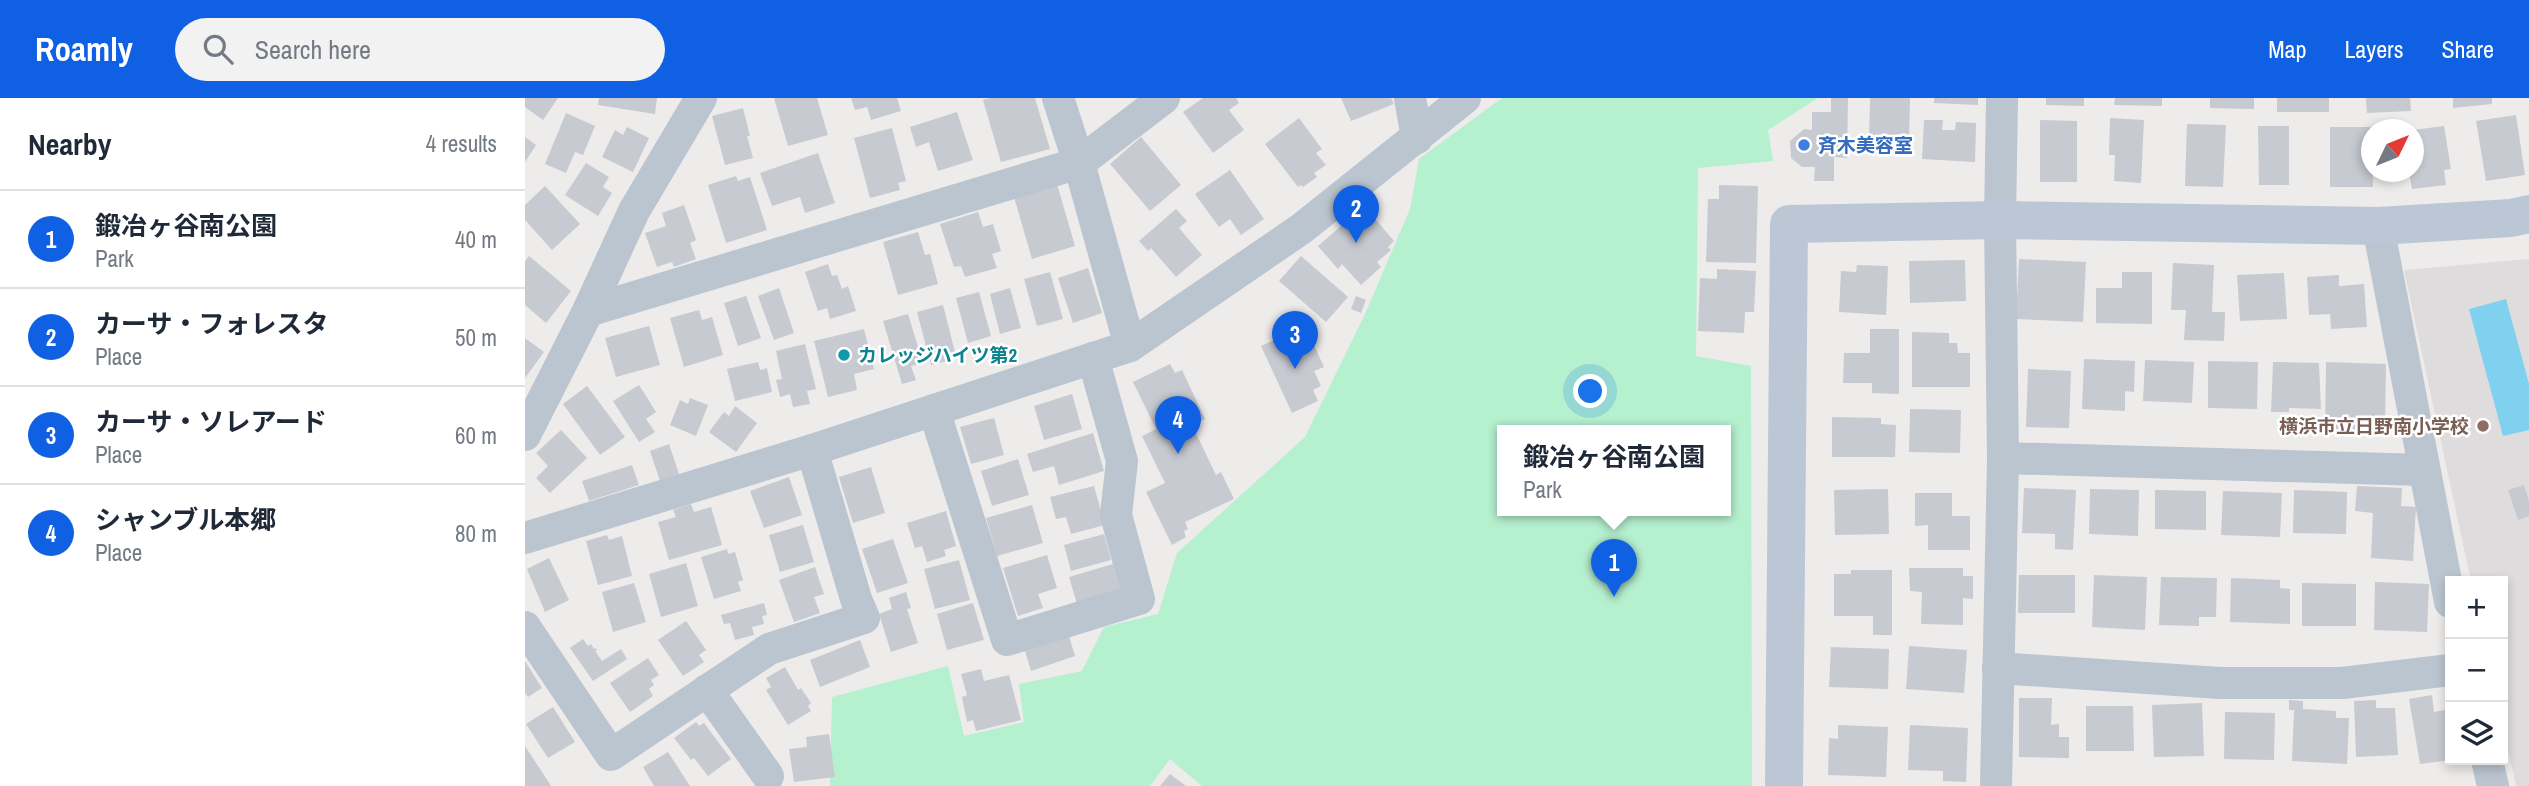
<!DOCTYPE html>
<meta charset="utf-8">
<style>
:root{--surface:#fff;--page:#f2f2f3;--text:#1f2937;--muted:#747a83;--line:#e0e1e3;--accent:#1060e3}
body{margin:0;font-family:"Archivo Narrow","Noto Sans JP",sans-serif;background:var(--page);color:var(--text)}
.controls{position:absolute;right:21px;bottom:21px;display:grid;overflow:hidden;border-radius:0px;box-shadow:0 4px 10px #0003}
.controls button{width:63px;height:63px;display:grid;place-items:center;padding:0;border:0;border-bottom:2px solid var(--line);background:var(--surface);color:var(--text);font:35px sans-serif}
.compass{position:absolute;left:1836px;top:21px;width:63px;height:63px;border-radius:50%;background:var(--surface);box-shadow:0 4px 10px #0003;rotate:47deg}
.you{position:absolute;left:1066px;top:294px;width:24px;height:24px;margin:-18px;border:5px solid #fff;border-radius:50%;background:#1a73e8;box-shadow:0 0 0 10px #1a73e833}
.badge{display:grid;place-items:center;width:46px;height:46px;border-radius:50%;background:var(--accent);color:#fff;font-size:23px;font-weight:700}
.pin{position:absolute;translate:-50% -58px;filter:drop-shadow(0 2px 4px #0008)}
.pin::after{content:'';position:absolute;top:37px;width:24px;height:21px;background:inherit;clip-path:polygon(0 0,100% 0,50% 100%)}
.popup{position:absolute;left:972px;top:327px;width:234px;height:91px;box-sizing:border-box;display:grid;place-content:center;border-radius:0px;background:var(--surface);filter:drop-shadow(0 2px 5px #0005);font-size:23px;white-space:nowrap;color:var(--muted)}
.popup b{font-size:26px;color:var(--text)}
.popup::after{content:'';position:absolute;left:50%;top:100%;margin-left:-14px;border:14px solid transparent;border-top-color:var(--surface)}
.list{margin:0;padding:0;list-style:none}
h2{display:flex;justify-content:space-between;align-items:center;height:91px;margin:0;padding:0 28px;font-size:30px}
h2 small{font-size:23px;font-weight:400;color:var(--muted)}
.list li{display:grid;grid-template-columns:46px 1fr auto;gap:21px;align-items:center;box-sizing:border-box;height:98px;padding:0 28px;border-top:2px solid var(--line)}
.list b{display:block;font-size:26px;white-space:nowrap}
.list p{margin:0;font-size:23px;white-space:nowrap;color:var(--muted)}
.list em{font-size:23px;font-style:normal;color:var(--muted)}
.icon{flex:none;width:38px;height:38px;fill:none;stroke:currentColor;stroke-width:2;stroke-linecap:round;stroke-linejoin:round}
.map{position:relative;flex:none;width:2004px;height:688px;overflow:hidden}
header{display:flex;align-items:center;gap:42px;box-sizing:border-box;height:98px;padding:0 35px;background:var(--accent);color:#fff}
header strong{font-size:33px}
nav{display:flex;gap:38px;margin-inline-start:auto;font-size:24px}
.search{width:490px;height:63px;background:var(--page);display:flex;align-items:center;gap:18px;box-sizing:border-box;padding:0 24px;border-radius:38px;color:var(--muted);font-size:26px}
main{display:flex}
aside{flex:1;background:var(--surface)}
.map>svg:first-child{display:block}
.education{fill:#dfdcdd}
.green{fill:#b5f0cf;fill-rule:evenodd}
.water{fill:#80d1ef}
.building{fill:#c7cad1}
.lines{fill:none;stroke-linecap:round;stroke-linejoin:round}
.street{stroke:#bbc5cf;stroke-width:32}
.secondary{stroke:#bcc7d6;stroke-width:38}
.shop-dot{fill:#3f7fe0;stroke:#fff;stroke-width:2.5}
.culture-dot{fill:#0f9aa8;stroke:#fff;stroke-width:2.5}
.education-dot{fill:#8d6e63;stroke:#fff;stroke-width:2.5}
.labels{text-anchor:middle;stroke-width:5;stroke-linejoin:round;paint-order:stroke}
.shop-label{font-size:19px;font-weight:bold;fill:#366cbe;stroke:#fff;text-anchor:start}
.culture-label{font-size:19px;font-weight:bold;fill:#0d838f;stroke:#fff;text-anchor:start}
.education-label{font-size:19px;font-weight:bold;fill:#785e54;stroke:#fff;text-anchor:end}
</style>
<header>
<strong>Roamly</strong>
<div class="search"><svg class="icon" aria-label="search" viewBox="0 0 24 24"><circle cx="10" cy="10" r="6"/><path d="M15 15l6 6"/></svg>Search here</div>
<nav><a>Map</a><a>Layers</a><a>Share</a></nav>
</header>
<main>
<aside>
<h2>Nearby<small>4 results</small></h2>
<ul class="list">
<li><span class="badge">1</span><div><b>鍛冶ヶ谷南公園</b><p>Park</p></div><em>40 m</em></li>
<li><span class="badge">2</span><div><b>カーサ・フォレスタ</b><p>Place</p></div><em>50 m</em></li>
<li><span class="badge">3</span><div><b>カーサ・ソレアード</b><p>Place</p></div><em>60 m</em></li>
<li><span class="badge">4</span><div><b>シャンブル本郷</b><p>Place</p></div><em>80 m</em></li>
</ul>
</aside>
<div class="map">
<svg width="2004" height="688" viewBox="0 0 2004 688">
<rect width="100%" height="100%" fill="#eeebeb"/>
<!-- education -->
<polygon class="education" points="2004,161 2004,688 1991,688 1978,628 1978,483 1946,483 1879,172"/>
<!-- green -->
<path class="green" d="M 977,0 L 1293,0 L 1243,32 L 1248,63 L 1173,70 L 1171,258 L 1226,268 L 1227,688 L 677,688 L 645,661 L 625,688 L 305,688 L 307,599 L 423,568 L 439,638 L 499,624 L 494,586 L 557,573 L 579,529 L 633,516 L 652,455 L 780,339 L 840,216 L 885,111 L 894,61 ZM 977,333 L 1201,333 L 1201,413 L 977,413 Z"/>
<!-- water -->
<polygon class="water" points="1981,201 2004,286 2004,332 1978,338 1944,211"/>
<!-- building -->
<g class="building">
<polygon points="0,0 33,0 18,22 0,9"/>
<polygon points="74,0 132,0 130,16 73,7"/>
<polygon points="249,0 292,0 303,37 263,48"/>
<polygon points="326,0 372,0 376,13 346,22 342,9 330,12"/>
<polygon points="465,0 510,0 525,51 476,64 458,2"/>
<polygon points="678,0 711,0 714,5 704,12 719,32 688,55 658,14"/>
<polygon points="816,0 866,0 869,6 826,23"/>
<polygon points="1306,0 1323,0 1322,60 1309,59 1309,83 1289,83 1290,69 1277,69 1266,60 1265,43 1279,31 1287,32 1287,14 1306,14"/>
<polygon points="1345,0 1385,0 1384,46 1344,45"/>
<polygon points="1409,0 1453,0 1453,7 1409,5"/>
<polygon points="1521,0 1559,0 1559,8 1521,7"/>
<polygon points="1590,0 1637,0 1637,8 1589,7"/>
<polygon points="1685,0 1729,0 1729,11 1685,10"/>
<rect x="1752" y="0" width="52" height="14"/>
<polygon points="1841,0 1885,0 1886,13 1842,15"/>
<polygon points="1928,0 1967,0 1967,6 1928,10"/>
<polygon points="218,10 225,38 222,38 228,60 200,67 187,18"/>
<polygon points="432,14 448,62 413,73 404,44 391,49 385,29"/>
<polygon points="41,15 70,28 58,57 50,54 41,75 20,66"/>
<polygon points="1991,17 2000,77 1961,83 1951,23"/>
<polygon points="774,20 797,51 791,55 801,67 789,75 792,79 778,89 776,87 773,89 740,46"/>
<polygon points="1585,20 1619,22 1616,85 1589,83 1590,57 1584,57"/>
<polygon points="1399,22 1418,22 1417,32 1430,32 1431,24 1451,25 1450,64 1397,61"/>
<polygon points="1515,22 1552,23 1552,84 1515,84"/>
<polygon points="1662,26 1701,27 1698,89 1660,88"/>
<polygon points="1733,28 1764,28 1764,87 1734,87"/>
<polygon points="1919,28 1926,71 1919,72 1921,87 1887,91 1884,74 1888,74 1888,32"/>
<polygon points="102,29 124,40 108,74 77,59 90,32 98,37"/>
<polygon points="1805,29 1846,29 1848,89 1805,89"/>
<polygon points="367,30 381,83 373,85 375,92 345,100 329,40"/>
<polygon points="0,39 11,47 0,64"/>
<polygon points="616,39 656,87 625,113 585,66"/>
<polygon points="293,55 310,105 280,115 275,99 247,108 235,75"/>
<polygon points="61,65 84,79 78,89 87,95 73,118 40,97"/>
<polygon points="705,72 739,121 716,137 705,121 694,129 670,96"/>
<polygon points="211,78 213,83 225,79 242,132 201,145 183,87"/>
<polygon points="532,86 550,148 507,161 489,99"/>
<polygon points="1194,87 1233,88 1231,165 1181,164 1183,101 1194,101"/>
<polygon points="20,88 55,126 27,152 0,122 0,107"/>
<polygon points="159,107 171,142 165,145 171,161 149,169 147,164 132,169 120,135 141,128 137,115"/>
<polygon points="839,108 869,143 863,149 866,152 852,164 856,169 836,187 817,166 813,171 793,148"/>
<polygon points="651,111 662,123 654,130 677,157 651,179 626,150 623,153 614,143"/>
<polygon points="453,114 458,129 468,126 476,153 467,156 472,170 440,179 436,168 429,169 415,126"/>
<polygon points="393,134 400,157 405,156 413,186 373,197 358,144"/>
<polygon points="4,158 46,193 21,225 0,207 0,163"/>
<polygon points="776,158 823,199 801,224 754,183"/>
<polygon points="1494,161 1561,164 1558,224 1491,221"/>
<polygon points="1440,162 1441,203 1385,205 1384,163"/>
<polygon points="1648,165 1689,167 1687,214 1700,214 1699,243 1659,242 1661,212 1646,212"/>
<polygon points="303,166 307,178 312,177 317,191 323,188 331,213 305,221 302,210 293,213 280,174"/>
<polygon points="1332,167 1363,168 1361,217 1314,214 1316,173 1331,174"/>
<polygon points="563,170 577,215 548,225 533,180"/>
<polygon points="1192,171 1231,173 1229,214 1220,214 1219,235 1173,233 1175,180 1192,181"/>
<polygon points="525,174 538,221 512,228 499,181"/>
<polygon points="1597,174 1627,174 1627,226 1571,225 1571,190 1597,190"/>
<polygon points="1759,175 1762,221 1715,223 1712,177"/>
<polygon points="1814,177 1814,188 1839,186 1842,229 1806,231 1805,216 1784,217 1782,179"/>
<polygon points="254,190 269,235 249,242 233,198"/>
<polygon points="485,190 496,230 475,236 465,196"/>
<polygon points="454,194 466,238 443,245 431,200"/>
<polygon points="221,198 236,240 213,248 199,205"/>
<polygon points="831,198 841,202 836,215 826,211"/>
<polygon points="418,207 430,254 420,257 422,263 406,267 392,214"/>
<polygon points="174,212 177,222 187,219 198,257 159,269 145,220"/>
<polygon points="383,216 398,265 386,268 391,282 377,286 358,223"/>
<polygon points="124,228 135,267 91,279 80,240"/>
<polygon points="339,231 349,271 329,276 332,292 303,299 289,243"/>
<polygon points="774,231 782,250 789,247 799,269 789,273 796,288 788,292 793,303 767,315 736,248"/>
<polygon points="1345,231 1374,231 1374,296 1347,295 1347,285 1318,285 1319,255 1345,255"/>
<polygon points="1387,234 1424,235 1424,245 1432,245 1433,255 1445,255 1445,289 1387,289"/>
<polygon points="0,240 19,254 0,280"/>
<polygon points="280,246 291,291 282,293 285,306 268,309 265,296 255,299 251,282 257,281 251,253"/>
<polygon points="1559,261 1610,263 1609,294 1600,293 1600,313 1557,311"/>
<polygon points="1620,262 1669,264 1667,305 1618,303"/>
<polygon points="1683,263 1733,264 1732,311 1683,310"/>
<polygon points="233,264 235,272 242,270 247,294 210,303 202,271"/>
<polygon points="1748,264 1794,265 1796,311 1764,310 1764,314 1746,314"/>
<polygon points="1801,264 1861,266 1860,329 1863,329 1863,336 1800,335"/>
<polygon points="645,266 650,275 657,272 680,321 667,327 691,377 696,374 709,401 660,424 663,431 659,433 661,439 647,447 621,394 640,385 617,338 631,331 608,284"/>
<polygon points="1503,271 1546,273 1544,330 1501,329"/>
<polygon points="114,287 131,314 121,321 130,334 114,344 88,303"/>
<polygon points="62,288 100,339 75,357 38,306"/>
<polygon points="547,296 557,331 519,342 509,308"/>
<polygon points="165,300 183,307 171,338 145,327 155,302 163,306"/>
<polygon points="210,308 232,325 211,354 184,334 199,314 204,318"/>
<polygon points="1385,311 1436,312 1435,355 1384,354"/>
<polygon points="1307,319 1356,320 1356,326 1371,327 1370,359 1307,359"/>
<polygon points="469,320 479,357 446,366 435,329"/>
<polygon points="36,332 62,360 25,395 11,380 23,368 11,355"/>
<polygon points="568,335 579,373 534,387 529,368 508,374 502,356"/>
<polygon points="144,346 154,376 135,383 125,353"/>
<polygon points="493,361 504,397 467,408 456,373"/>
<polygon points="107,367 114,387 64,403 57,383"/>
<polygon points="346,369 360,415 328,425 314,379"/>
<polygon points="264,379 277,417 239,430 225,393"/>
<polygon points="1999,387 2004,403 2004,418 1993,422 1983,392"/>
<polygon points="569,388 580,427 546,436 541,419 531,421 525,399"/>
<polygon points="1832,388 1877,390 1876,408 1891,409 1888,463 1846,460 1848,415 1830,413"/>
<polygon points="1499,390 1551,392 1548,452 1530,451 1530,436 1497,435"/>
<polygon points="1363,391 1364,436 1310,437 1309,392"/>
<polygon points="1565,391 1614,392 1613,438 1564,436"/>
<polygon points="1630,392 1681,393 1681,432 1630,431"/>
<polygon points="1769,392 1822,394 1821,436 1768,435"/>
<polygon points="1698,393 1757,395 1755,439 1696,437"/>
<polygon points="1390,395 1427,395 1427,418 1445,418 1445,452 1403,452 1403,427 1390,428"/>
<polygon points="166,406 169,414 186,409 197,447 144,462 133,424 151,419 148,412"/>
<polygon points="507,407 518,445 472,458 461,420"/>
<polygon points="421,413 431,448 419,452 421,458 402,464 397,448 390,450 382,425"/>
<polygon points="278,427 289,464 255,474 244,437"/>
<polygon points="579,436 586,462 546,473 539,447"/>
<polygon points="82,437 84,442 97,438 107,478 73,487 61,443"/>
<polygon points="368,441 383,485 352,495 337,451"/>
<polygon points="202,451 203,456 210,454 218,482 213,484 216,493 189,501 176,459"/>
<polygon points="522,457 532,490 513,496 518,510 493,518 478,470"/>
<polygon points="24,460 44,502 20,514 2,471"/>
<polygon points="434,462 445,502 410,511 399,471"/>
<polygon points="161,465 173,508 136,519 124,476"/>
<polygon points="588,466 595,493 552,506 544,479"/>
<polygon points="290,469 299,496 289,499 295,515 269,524 254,482"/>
<polygon points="1384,470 1438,470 1438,478 1448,478 1448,501 1438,500 1438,527 1396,526 1397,494 1385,493"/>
<polygon points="1326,472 1367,472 1367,537 1348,537 1348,518 1309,518 1309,476 1326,476"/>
<polygon points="1494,477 1550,477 1550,515 1493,515"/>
<polygon points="1569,477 1622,479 1620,532 1567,529"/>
<polygon points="1636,479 1692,480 1691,519 1674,519 1674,528 1634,527"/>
<polygon points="1706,480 1755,482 1755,490 1765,491 1765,526 1705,524"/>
<polygon points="1850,484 1904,486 1902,534 1849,532"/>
<polygon points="109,485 121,524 88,534 77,494"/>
<polygon points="1777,485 1831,486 1831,528 1777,528"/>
<polygon points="381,494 386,510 382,511 393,545 366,554 354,516 367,511 364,500"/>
<polygon points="239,505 242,517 237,518 239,526 227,529 229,537 210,542 205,525 199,526 196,517"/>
<polygon points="448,505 459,542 422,552 412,516"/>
<polygon points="161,523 181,552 174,557 179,564 158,578 133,542"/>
<polygon points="544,538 550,558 506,573 500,553"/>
<polygon points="58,541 63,548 66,546 69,551 71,550 72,552 70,553 77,563 96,551 102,561 68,583 45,550"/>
<polygon points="335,542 345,569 295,589 285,562"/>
<polygon points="1384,548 1442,552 1439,595 1381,591"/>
<polygon points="1306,549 1364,551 1363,591 1304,589"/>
<polygon points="123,560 134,577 126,582 129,587 124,591 128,598 105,614 85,585"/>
<polygon points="0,563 17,590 3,599 0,595"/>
<polygon points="260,569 273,592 276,590 286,605 283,608 286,613 263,627 241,592 246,589 241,580"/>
<polygon points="456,571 459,583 484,577 496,622 451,633 448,622 442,624 437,599 442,597 436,576"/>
<polygon points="1907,597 1909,614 1925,611 1925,662 1895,666 1884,601"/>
<polygon points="1494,600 1527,600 1526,627 1534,626 1534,639 1544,639 1544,660 1494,659"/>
<polygon points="1764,602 1778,603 1778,611 1811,613 1811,620 1824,620 1822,666 1767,663 1769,612 1764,612"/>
<polygon points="1851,602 1851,610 1870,610 1873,657 1831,659 1829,603"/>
<polygon points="1677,605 1679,658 1629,659 1627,607"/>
<polygon points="1561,608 1608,608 1609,653 1561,653"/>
<polygon points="28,609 50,644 23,660 1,626"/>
<polygon points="1700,614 1750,615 1749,662 1699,661"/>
<polygon points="171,624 174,628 179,625 206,661 183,678 169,660 166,662 149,640"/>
<polygon points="1313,627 1363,629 1361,679 1303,677 1304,640 1313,641"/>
<polygon points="1385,627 1443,630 1441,684 1418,683 1418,673 1383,672"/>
<polygon points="304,636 310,679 269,684 264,651 282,649 281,639"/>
<polygon points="0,648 26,688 0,688"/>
<polygon points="143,654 165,688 129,688 118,669"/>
<polygon points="645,676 661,688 635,688"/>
</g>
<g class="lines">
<!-- street -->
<g class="street">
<polyline points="533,0 554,65 605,248"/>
<polyline points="885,0 892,40"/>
<polyline points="1853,128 1925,504"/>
<polyline points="63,213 554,65 639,0"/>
<polyline points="409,312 482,542 614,501 591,417 597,363 568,260"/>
<polyline points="0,337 63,213 109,113 176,0"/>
<polyline points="1478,360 1899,372"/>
<polyline points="0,440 287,352 605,248 776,131 940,0"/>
<polyline points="0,529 86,657 244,551 339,520 331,501 287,352"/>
<polyline points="1473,570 1695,585 1817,585 1925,572"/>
<polyline points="182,592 243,678"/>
<polyline points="1962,662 1968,688"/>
<polyline points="1471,688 1478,360 1475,122 1477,0"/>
</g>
<!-- secondary -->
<polyline class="secondary" points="1259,688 1264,126 1475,122 1853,128 1986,120 2004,116"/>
</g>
<!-- markers -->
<circle class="shop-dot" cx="1279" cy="47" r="7"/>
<circle class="culture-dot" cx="319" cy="257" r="7"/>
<circle class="education-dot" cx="1958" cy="328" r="7"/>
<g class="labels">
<!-- shop labels -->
<g class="shop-label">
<text x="1293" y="54">斉木美容室</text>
</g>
<!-- culture labels -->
<g class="culture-label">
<text x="333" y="264">カレッジハイツ第2</text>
</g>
<!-- education labels -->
<g class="education-label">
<text x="1944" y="335">横浜市立日野南小学校</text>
</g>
</g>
</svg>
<div class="controls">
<button>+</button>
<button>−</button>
<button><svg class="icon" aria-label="layers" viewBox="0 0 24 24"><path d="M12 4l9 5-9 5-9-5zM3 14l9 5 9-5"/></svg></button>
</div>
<svg class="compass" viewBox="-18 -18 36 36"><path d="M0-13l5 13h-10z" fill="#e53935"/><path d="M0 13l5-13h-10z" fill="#747a83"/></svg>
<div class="you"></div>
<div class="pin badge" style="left:1089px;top:499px">1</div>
<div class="popup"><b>鍛冶ヶ谷南公園</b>Park</div>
<div class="pin badge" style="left:831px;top:145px">2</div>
<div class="pin badge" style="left:770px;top:271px">3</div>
<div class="pin badge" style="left:653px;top:356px">4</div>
</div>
</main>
